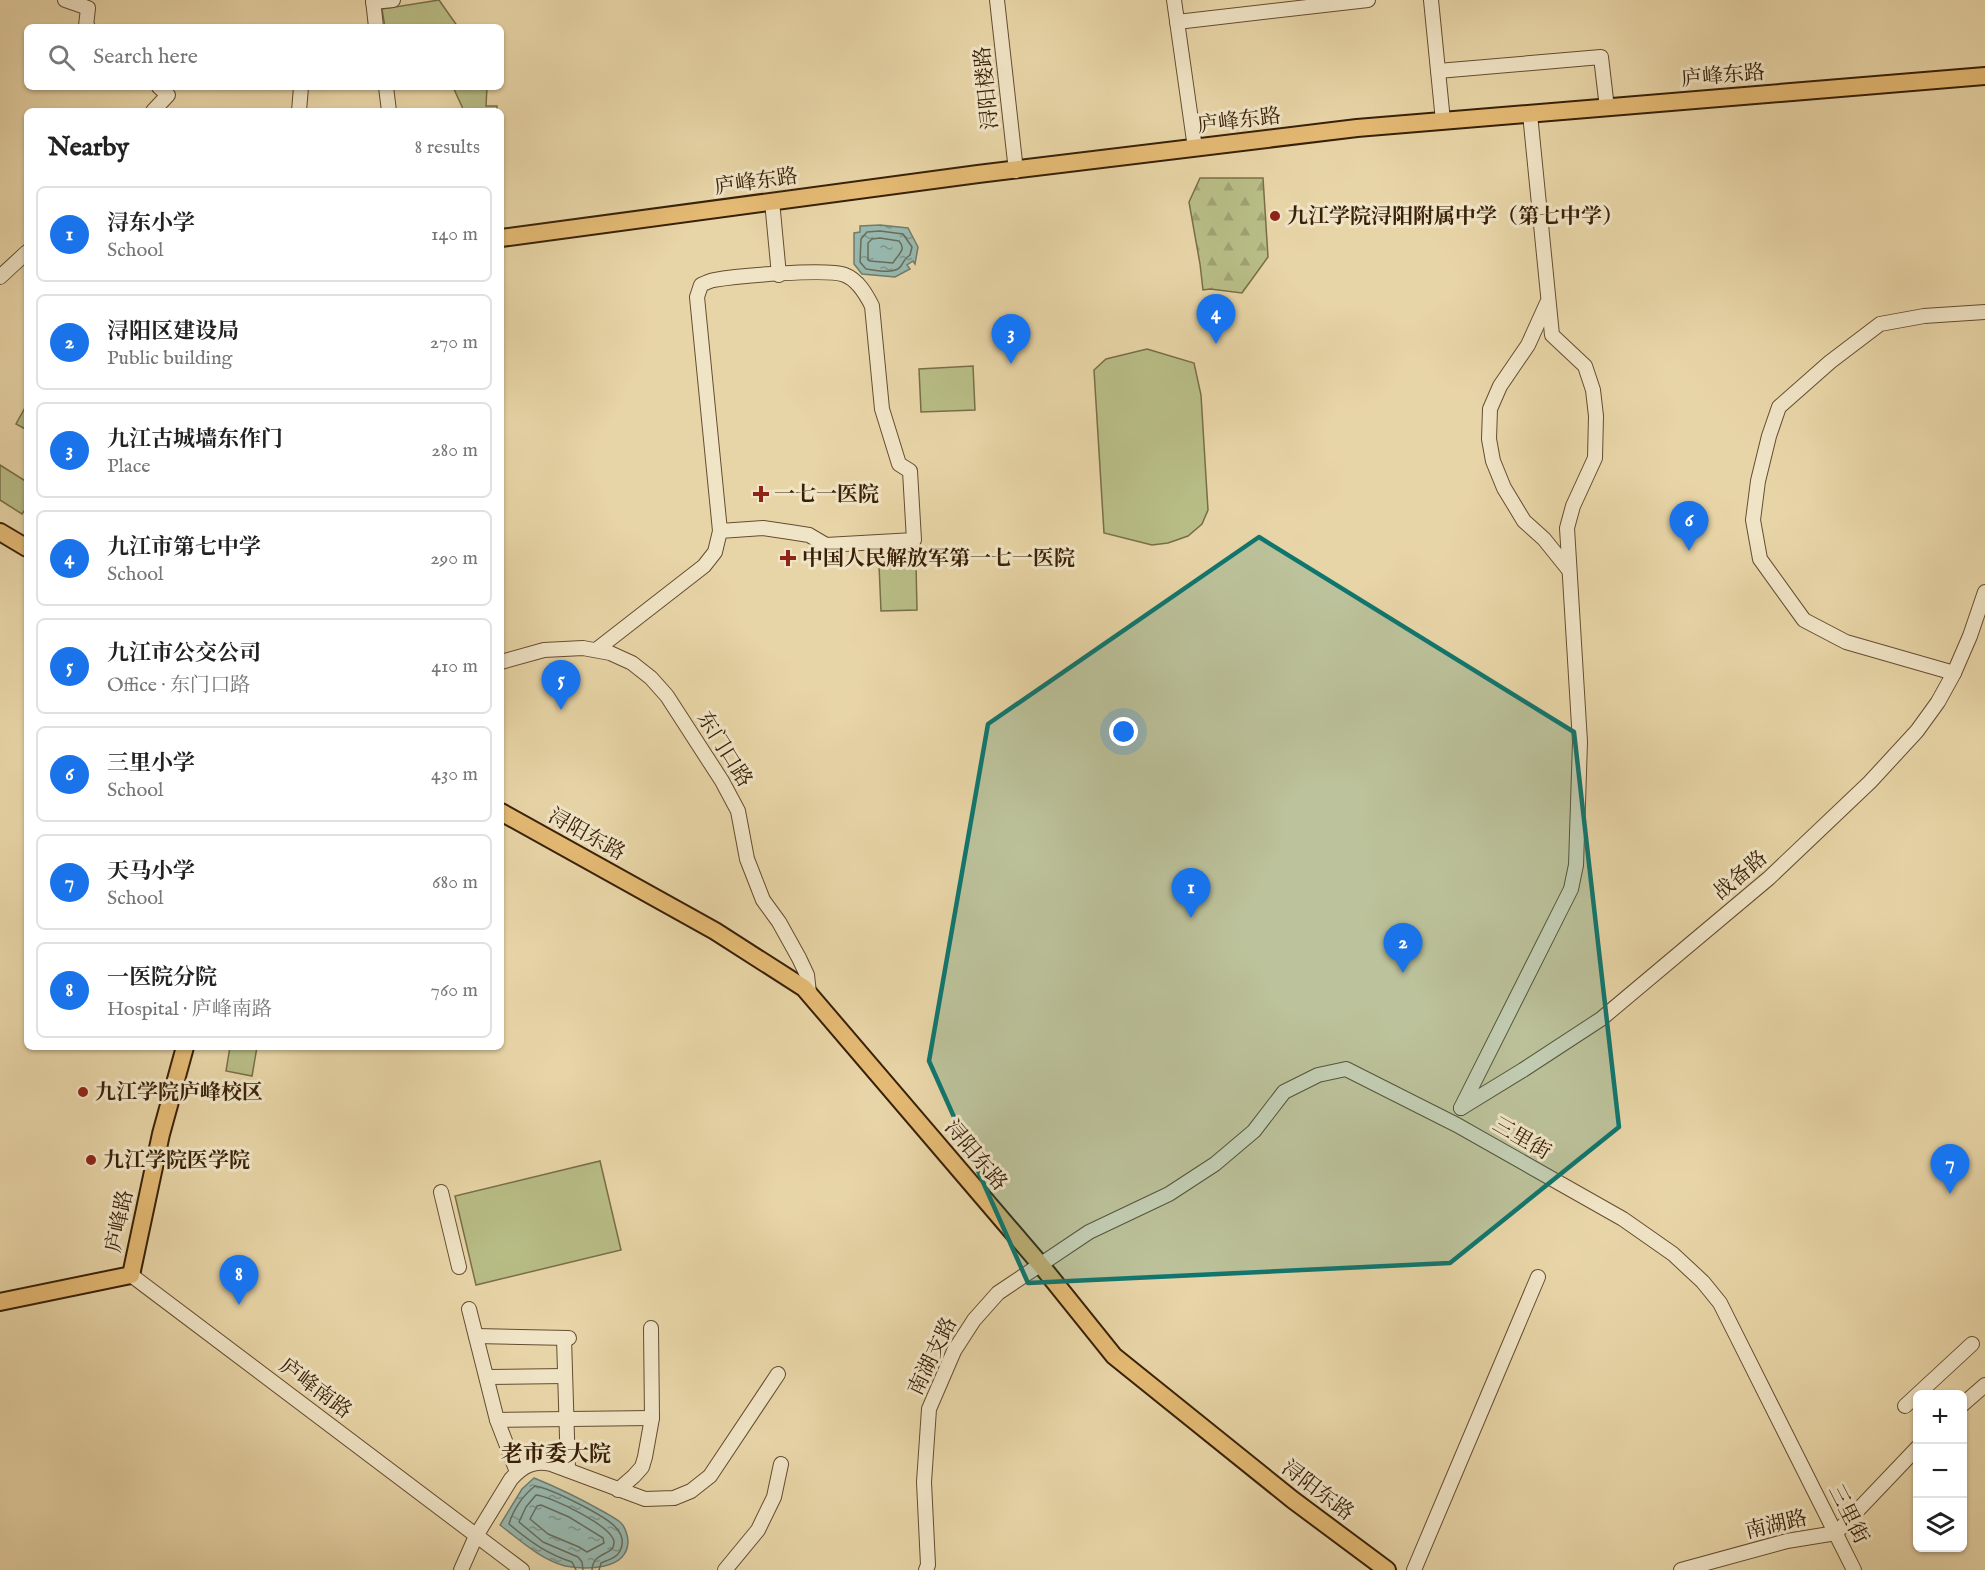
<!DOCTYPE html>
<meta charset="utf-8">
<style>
:root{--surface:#fff;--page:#f6f6f6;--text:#222;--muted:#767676;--line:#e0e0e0;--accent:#1a73e8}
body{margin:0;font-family:"IM FELL English","Noto Serif SC",serif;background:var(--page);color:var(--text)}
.controls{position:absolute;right:18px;bottom:18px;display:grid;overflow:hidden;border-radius:9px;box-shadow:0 2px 4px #0004}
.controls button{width:54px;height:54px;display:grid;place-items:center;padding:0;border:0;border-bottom:2px solid var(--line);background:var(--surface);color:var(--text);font:30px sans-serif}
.you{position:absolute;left:1124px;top:732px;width:21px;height:21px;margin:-15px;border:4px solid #fff;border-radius:50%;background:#1a73e8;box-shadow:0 0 0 9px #1a73e833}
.badge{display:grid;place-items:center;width:39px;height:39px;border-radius:50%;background:var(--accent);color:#fff;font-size:20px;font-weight:700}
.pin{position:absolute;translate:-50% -50px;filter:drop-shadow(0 2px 3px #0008)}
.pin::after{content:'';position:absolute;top:32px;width:21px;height:18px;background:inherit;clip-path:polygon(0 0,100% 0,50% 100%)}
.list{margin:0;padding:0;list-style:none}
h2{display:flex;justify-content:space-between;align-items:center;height:78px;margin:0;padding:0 24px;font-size:26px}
h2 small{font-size:20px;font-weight:400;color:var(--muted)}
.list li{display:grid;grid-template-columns:39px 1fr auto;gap:18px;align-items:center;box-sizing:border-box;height:96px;margin:0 12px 12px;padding:0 12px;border:2px solid var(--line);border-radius:9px}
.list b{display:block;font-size:22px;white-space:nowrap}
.list p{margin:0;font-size:20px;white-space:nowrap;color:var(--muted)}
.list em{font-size:20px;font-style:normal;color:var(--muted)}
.icon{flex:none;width:33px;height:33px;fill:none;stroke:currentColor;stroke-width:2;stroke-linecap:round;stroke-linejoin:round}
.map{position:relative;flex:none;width:1985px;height:1570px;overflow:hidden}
.search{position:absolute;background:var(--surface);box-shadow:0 2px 4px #0004;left:24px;top:24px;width:480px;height:66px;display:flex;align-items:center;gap:15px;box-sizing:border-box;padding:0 21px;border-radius:9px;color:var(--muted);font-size:22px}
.panel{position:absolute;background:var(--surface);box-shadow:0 2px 4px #0004;left:24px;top:108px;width:480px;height:942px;border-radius:9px}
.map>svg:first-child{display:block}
.green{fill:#b8bd86;stroke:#786e47;stroke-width:1.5}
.forest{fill:url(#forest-firs);stroke:#786e47;stroke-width:1.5}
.water{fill:url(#water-ripples);stroke:#727b6c;stroke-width:1.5}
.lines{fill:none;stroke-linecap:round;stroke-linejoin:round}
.shore{stroke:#686c5b;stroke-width:1.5}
.minor-casing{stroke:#644d30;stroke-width:16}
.major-casing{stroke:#382008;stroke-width:20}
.minor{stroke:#f0e4c6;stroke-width:14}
.major{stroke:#e4ba74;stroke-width:16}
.marked{fill:#0f766e;fill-opacity:0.2;stroke:#0f766e;stroke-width:4.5;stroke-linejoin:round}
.poi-dot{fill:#8f2418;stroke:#f0e4c6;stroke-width:2}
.labels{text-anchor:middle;stroke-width:6;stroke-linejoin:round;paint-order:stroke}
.street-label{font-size:21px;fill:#382008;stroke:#f0e4c6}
.poi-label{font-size:21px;font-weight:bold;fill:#382008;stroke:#f0e4c6;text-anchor:start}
.neighbourhood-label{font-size:22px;font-weight:bold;fill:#382008;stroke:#f0e4c6}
</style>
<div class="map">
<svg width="1985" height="1570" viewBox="0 0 1985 1570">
<defs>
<pattern id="forest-firs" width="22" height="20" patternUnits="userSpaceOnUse" patternTransform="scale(1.5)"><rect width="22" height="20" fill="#b8bd86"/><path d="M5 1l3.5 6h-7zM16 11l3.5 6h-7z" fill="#9fa272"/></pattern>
<pattern id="water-ripples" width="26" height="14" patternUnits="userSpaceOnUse" patternTransform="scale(1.5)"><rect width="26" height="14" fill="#98b8ae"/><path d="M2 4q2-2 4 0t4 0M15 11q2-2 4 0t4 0" fill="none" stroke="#7d958c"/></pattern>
</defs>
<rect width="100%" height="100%" fill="#e8d5a7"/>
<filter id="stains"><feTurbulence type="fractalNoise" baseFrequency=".00333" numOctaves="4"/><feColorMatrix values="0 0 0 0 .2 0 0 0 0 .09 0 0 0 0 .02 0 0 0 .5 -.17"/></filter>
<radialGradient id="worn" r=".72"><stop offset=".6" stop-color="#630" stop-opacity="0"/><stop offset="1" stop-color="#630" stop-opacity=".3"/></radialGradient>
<!-- green -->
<g class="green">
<polygon points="439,0 458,27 385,27 382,9"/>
<polygon points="453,87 487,87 486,106 497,106 497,111 464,111"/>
<polygon points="1147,349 1194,363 1201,395 1208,510 1202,524 1188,536 1168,543 1152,545 1104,533 1094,370 1106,359"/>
<polygon points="973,366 975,410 921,412 919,369"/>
<polygon points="27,404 27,430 16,424"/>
<polygon points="0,465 27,482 27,507 22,514 0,500"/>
<polygon points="916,564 917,610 881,611 879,565"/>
<polygon points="230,1047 257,1047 252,1076 226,1071"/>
<polygon points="600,1161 621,1250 476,1285 455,1196"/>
</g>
<!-- forest -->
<polygon class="forest" points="1200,178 1263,178 1268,257 1242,293 1210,289 1203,290 1200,264 1189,202"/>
<!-- water -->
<g class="water">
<polygon points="880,225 908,228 918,247 915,264 913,261 907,265 910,269 895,277 862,274 854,264 854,233 860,232 860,226"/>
<path d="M 534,1478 C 559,1488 581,1499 604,1512 C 609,1515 615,1518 620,1522 C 625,1526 628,1536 628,1542 C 627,1570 587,1570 565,1566 C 540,1559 521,1541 500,1525 L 522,1489 Z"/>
</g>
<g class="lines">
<!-- shore -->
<g class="shore">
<path d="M 880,231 L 903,234 L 912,247 L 910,255 C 903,260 905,260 901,266 C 895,275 875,270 866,269 L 860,262 L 861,239 L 867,232 Z"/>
<path d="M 880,238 L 899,241 C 907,250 898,254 893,263 L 870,261 L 868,260 L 868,243 L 872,239 Z"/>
<polygon points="541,1505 569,1517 603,1538 604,1543 587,1552 579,1547 548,1534 530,1519 537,1506"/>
<path d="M 576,1570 L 572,1562 C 547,1554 529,1541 509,1524 C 513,1510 523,1495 535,1486 C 550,1488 609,1517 617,1529 C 622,1535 624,1543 620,1551 C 617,1558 608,1560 601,1563 L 599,1570"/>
<path d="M 583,1570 L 582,1562 L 578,1557 L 543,1542 L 519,1522 L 526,1507 L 536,1495 C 550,1496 615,1527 614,1543 C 614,1556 593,1551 592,1570"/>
</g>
<!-- minor casing -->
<g class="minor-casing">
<g id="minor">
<polyline points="65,0 88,8 86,26 88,27"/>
<polyline points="373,0 376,27"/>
<polyline points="997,0 1016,171"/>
<polyline points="1174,0 1195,148"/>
<polyline points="1431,0 1443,121"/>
<polyline points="373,2 393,0"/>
<polyline points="1177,22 1368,0"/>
<polyline points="1438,71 1601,57 1607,108"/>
<polyline points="386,87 389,111"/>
<polyline points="153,111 168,95 159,87"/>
<polyline points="299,111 301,87"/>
<polyline points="772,201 779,275"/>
<polyline points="0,277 27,252"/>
<polyline points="1547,303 1528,345 1500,386 1490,409 1489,439 1493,461 1504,488 1524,521 1544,539 1569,570"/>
<path d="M 596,650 L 704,566 L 715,552 L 720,531 L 697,297 L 701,285 C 705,283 709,281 714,280 C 736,276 827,268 845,275 C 858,280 866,294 872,306 L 882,409 L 899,464 L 910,471 L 914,540 L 826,545 L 809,535 L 790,532 L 763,528 L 720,531"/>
<polyline points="501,662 544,650 583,648 610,653 632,663 651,678 667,696 722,781 738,811 747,859 763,900 779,922 799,958 807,975 809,993"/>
<polyline points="1954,673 1846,642 1804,620 1760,559 1753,520 1758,481 1769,436 1779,407 1830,362 1880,324 1924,316 1985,312"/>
<polyline points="1461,1108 1571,889 1576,865 1580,742 1567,528 1573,506 1595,458 1596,416 1593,390 1585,366 1552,335 1530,114"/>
<polyline points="1461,1108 1523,1070 1601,1019 1769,878 1870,782 1917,731 1938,702 1954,673 1970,636 1985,592"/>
<polyline points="441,1192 459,1267"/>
<polyline points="131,1275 522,1570"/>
<polyline points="469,1309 497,1420 517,1472"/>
<polyline points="476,1336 569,1338"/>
<polyline points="564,1338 568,1470"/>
<polyline points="487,1377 565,1376"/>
<polyline points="1962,1405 1985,1385"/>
<polyline points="1905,1406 1972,1344"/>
<polyline points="497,1420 652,1418"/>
<polyline points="618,1490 634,1476 642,1467 645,1457 652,1418 651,1328"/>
<path d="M 461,1570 L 476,1536 L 511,1479 C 523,1466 534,1460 551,1464 L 645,1499 L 674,1498 L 691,1491 L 710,1476 L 778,1374"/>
<polyline points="725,1570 758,1530 774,1497 781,1464"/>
<polyline points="926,1570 928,1565 924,1482 929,1409 954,1351 974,1320 998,1293 1089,1232 1169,1194 1215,1164 1254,1131 1284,1092 1318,1075 1346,1069 1457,1125 1623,1219 1673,1254 1703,1282 1720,1303 1854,1570"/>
<polyline points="1414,1570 1538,1277"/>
<polyline points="1681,1570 1787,1541 1836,1533 1918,1447"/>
</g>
</g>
<!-- major casing -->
<g class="major-casing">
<g id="major">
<polyline points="501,238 978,174 1357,128 1985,76"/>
<polyline points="0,532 27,548"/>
<polyline points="501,812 715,931 804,988 1040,1264 1114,1356 1293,1500 1387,1570"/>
<polyline points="0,1302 131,1275 161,1134 185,1047"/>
</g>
</g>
<!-- minor -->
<use href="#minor" class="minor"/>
<!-- major -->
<use href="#major" class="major"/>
</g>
<!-- marked area -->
<path class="marked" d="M 1259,537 L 1574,732 L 1619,1127 L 1450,1263 L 1028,1283 L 929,1061 L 988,724 Z"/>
<!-- markers -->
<g class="poi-dot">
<circle cx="1275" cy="216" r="6"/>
<path d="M758 485h6v6h6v6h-6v6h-6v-6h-6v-6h6z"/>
<path d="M785 549h6v6h6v6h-6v6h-6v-6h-6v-6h6z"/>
<circle cx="83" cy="1092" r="6"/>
<circle cx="91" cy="1160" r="6"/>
</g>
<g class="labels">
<!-- street labels -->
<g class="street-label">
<text transform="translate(1723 75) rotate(-5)" y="7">庐峰东路</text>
<text transform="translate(986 88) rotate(-96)" y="7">浔阳楼路</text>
<text transform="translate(1239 120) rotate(-7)" y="7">庐峰东路</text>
<text transform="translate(756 181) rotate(-8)" y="7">庐峰东路</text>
<text transform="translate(725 749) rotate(58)" y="7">东门口路</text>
<text transform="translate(587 834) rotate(29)" y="7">浔阳东路</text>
<text transform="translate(1740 875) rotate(-41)" y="7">战备路</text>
<text transform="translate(1522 1138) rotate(30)" y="7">三里街</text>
<text transform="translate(976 1155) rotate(50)" y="7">浔阳东路</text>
<text transform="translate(119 1221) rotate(-78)" y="7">庐峰路</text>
<text transform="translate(932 1356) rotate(-64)" y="7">南湖支路</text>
<text transform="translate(316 1388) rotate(37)" y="7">庐峰南路</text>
<text transform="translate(1318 1490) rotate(37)" y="7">浔阳东路</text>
<text transform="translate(1849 1514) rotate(63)" y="7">三里街</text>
<text transform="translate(1776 1524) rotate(-13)" y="7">南湖路</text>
</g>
<!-- poi labels -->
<g class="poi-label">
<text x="1287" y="223">九江学院浔阳附属中学（第七中学）</text>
<text x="774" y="501">一七一医院</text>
<text x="802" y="565">中国人民解放军第一七一医院</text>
<text x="95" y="1099">九江学院庐峰校区</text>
<text x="103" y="1167">九江学院医学院</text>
</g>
<!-- neighbourhood labels -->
<g class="neighbourhood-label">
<text x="556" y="1461">老市委大院</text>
</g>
</g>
<rect width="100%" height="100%" filter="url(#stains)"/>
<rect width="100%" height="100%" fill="url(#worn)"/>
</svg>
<div class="controls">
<button>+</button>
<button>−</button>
<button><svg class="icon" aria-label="layers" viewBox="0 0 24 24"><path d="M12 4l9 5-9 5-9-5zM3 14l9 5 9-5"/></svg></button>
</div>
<div class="you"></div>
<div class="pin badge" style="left:1191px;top:918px">1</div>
<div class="pin badge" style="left:1403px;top:973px">2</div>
<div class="pin badge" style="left:1011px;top:364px">3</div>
<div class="pin badge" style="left:1216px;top:344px">4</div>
<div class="pin badge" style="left:561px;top:710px">5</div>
<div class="pin badge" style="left:1689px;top:551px">6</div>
<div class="pin badge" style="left:1950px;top:1194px">7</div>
<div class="pin badge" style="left:239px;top:1305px">8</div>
<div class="search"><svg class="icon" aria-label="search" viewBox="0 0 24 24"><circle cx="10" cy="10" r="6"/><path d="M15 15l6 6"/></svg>Search here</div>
<section class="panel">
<h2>Nearby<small>8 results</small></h2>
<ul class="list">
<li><span class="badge">1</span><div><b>浔东小学</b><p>School</p></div><em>140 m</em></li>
<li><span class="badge">2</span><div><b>浔阳区建设局</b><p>Public building</p></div><em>270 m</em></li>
<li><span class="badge">3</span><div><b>九江古城墙东作门</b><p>Place</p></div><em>280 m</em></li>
<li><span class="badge">4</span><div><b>九江市第七中学</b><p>School</p></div><em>290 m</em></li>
<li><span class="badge">5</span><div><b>九江市公交公司</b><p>Office · 东门口路</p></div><em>410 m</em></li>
<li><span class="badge">6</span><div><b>三里小学</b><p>School</p></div><em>430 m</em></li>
<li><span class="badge">7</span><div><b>天马小学</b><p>School</p></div><em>680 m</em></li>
<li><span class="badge">8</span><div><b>一医院分院</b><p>Hospital · 庐峰南路</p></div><em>760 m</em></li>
</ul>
</section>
</div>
